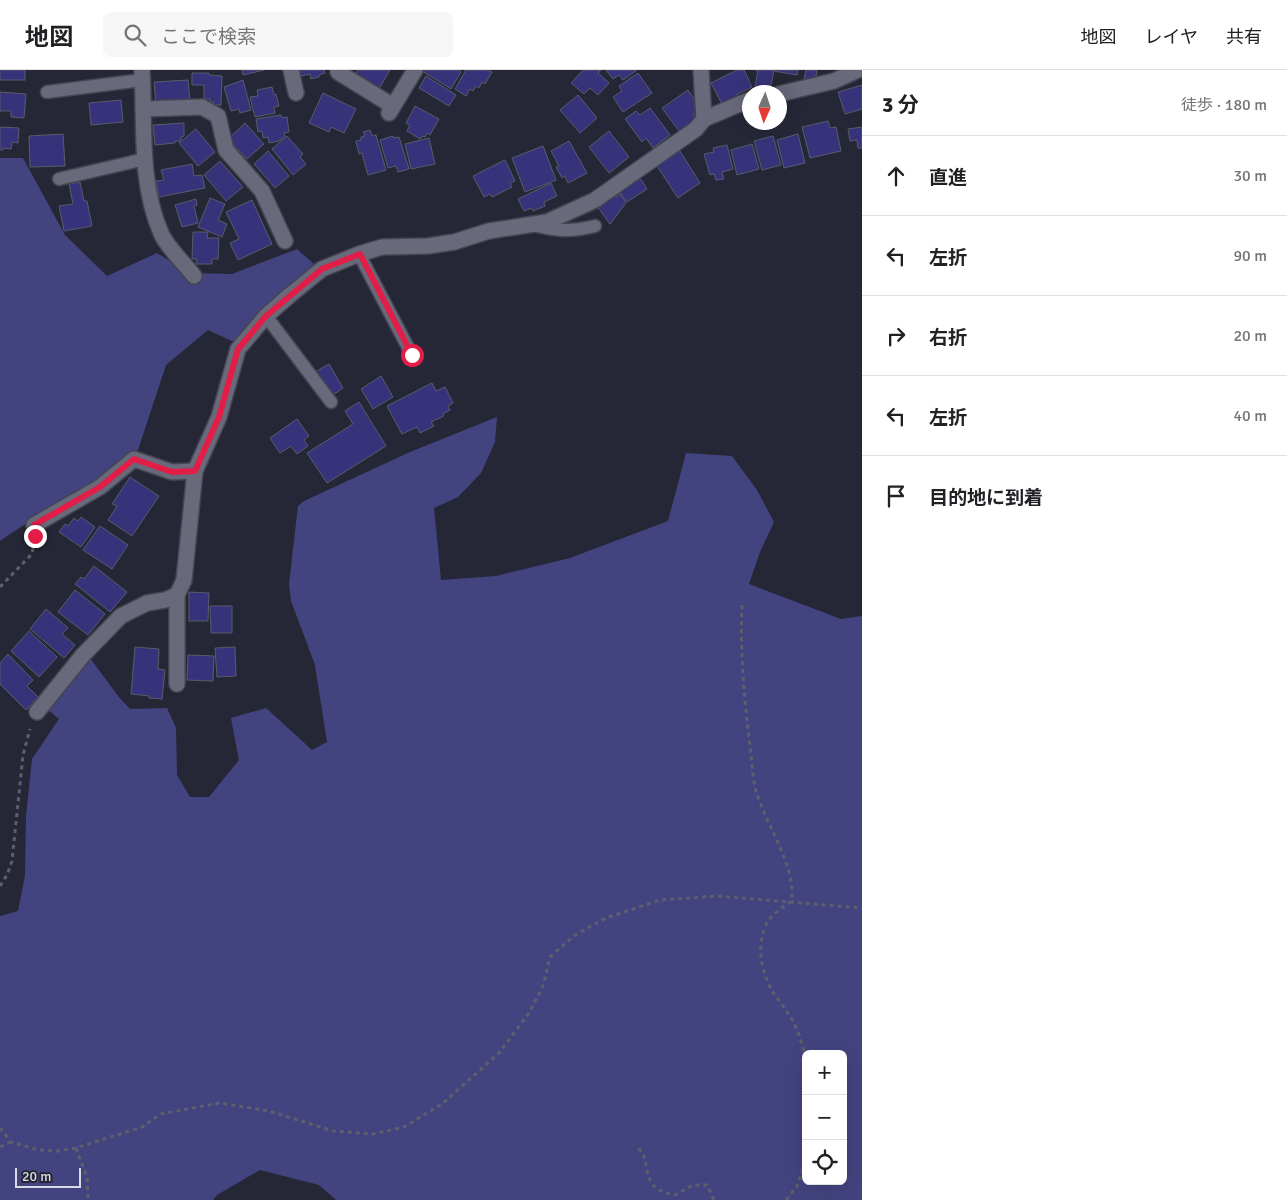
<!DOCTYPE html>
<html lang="ja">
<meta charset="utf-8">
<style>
:root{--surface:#fff;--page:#f6f6f6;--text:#202124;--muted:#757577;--line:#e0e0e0}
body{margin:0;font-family:Signika,"Noto Sans JP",sans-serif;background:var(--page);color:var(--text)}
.controls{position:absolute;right:15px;bottom:15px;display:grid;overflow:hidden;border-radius:8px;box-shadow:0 5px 20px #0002}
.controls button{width:45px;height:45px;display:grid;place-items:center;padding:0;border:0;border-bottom:1px solid var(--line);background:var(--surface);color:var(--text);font:25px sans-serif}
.compass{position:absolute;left:742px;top:15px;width:45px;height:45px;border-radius:50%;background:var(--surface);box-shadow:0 5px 20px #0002;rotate:183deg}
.scale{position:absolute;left:15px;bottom:12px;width:66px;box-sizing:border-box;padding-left:5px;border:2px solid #d9dae4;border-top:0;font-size:14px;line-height:18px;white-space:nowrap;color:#d9dae4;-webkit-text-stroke:4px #262736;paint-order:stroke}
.stop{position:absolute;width:15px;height:15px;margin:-11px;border:4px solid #e11d48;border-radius:50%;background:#fff}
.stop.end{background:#e11d48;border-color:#fff;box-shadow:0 1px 5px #0008}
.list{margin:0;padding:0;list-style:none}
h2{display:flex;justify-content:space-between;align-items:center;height:65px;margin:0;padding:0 20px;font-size:21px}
h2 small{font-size:16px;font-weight:400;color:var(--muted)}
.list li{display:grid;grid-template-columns:32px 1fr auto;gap:15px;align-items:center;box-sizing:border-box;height:80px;padding:0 20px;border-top:1px solid var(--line)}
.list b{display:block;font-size:19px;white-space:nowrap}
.list em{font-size:16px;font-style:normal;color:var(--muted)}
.icon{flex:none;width:28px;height:28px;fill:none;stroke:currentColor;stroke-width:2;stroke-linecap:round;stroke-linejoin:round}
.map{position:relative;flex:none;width:862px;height:1130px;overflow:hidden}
header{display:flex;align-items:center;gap:30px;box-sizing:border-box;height:70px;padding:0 25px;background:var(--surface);border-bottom:1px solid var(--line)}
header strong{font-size:24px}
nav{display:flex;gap:28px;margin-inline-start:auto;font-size:18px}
.search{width:350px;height:45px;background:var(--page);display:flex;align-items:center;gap:12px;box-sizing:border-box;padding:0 18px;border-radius:8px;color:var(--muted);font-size:19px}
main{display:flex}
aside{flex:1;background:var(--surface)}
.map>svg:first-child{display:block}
.green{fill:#43447f;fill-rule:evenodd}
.building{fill:#37337b;stroke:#595b6b}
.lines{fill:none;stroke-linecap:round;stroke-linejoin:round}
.lane-casing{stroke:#444551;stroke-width:15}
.street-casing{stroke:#444551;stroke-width:18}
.path{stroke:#5e5f6c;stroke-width:3;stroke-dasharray:4 4;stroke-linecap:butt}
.lane{stroke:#686a7b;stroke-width:12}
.street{stroke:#686a7b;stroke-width:15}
.route{stroke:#e11d48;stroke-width:6}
</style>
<header>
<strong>地図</strong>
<div class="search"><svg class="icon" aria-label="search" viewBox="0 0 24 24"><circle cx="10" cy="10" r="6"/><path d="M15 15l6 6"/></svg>ここで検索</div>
<nav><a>地図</a><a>レイヤ</a><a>共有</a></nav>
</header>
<main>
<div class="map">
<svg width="862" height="1130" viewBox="0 0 862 1130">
<rect width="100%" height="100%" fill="#262736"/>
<!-- green -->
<g class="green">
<polygon points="0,88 23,88 65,165 107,206 157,183 189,203 232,204 297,179 315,195 260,241 234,272 208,260 166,295 138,380 96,413 19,458 0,471"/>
<path d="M 497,347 L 495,372 L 481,403 L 458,427 L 434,438 L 441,510 L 496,506 L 570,488 L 668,451 L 686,383 L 732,386 L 757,420 L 774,452 L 760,482 L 749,514 L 841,549 L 862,546 L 862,1130 L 336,1130 L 319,1115 L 260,1100 L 217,1125 L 213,1130 L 0,1130 L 0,846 L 18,841 L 25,805 L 26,746 L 32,689 L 59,649 L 46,638 L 90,588 L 118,626 L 130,639 L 167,638 L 176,658 L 177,705 L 190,727 L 209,727 L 239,690 L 231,648 L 266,638 L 312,680 L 327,672 L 315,595 L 291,531 L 289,514 L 298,436 L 304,431 L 410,382 ZM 806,984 L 843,984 L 843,1111 L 806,1111 Z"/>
</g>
<!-- building -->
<g class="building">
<rect x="0" y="0" width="25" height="10"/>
<polygon points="242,0 264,0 243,5"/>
<polygon points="300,0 324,0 325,3 319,5 319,7 311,9 310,4 301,6"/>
<polygon points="358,0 390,0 379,19 355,5"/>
<polygon points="423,0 459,0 461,2 451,19 422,1"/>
<polygon points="466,0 488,0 492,2 485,14 482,12 479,18 476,16 473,21 470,19 466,26 455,19"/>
<polygon points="583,0 601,0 598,3 609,13 598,25 590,18 584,24 571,13"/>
<polygon points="606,0 637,0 623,10 619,5 613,9"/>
<polygon points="737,0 744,0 752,17 737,24 739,28 723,36 711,13"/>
<polygon points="755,0 798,0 797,5 774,1 771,15 761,18 755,17 758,0"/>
<polygon points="806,0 817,0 815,12 804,10"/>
<polygon points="192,3 209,3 209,5 222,6 221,35 213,35 214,32 210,32 210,29 204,29 204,15 192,15"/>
<polygon points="638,3 652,23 623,42 613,27 622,21 619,16"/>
<polygon points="426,6 456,25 449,36 419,18"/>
<polygon points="188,10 190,31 156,34 154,12"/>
<polygon points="243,10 251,40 240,43 239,39 231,41 224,17"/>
<polygon points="862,15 862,39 845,44 838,22"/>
<polygon points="272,17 274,25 276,24 279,36 274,37 275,43 255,47 250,27 258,26 257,20"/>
<polygon points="688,20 696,32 694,33 699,39 693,44 697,49 679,61 662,38"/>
<polygon points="0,22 26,24 24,48 11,47 11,41 0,41"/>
<polygon points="323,23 356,39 344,63 331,57 329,62 309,53"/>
<polygon points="578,25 597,48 580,63 560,40"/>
<polygon points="121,30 123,52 91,55 89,33"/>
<polygon points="415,36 439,49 430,65 427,63 425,67 422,66 420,69 407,61 410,55 406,53"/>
<polygon points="650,38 670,65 653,78 646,68 642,72 625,49 636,41 640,45"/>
<polygon points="281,45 282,48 287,47 289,62 284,63 285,66 279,71 269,73 268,67 263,68 262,61 258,62 256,49"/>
<polygon points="828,51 830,58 836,57 841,81 810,88 802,57"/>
<polygon points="184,53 184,66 181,67 181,71 175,71 175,73 155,75 153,55"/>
<polygon points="245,53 264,74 247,89 228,69"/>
<polygon points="0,57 19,58 18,73 12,72 11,79 3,78 3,80 0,80"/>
<polygon points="862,57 862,78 858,78 857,70 850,71 848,59"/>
<polygon points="196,59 215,82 198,96 179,73"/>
<polygon points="370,60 372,66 376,65 386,100 368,105 362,83 359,84 356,71 361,70 361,67 365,66 363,62"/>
<polygon points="609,61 629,87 609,103 589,77"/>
<polygon points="63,64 65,96 30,97 29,66"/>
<polygon points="798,64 805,93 784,98 777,70"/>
<polygon points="287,66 303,84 300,87 306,94 293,105 272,79"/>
<polygon points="393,66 394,68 399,67 409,99 398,102 396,96 388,98 380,70"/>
<polygon points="773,66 781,95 762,100 754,71"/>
<polygon points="429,68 435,94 411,99 405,74"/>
<polygon points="569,71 587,103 568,113 565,106 562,108 556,97 559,96 551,81"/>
<polygon points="752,74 759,99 737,105 731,80"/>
<polygon points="727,75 733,99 722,102 724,109 716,110 714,104 710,105 704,84 714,82 713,78"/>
<polygon points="543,76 556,110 525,122 512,88"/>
<polygon points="268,81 289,106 275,118 254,94"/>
<polygon points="680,81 700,113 678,128 657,96"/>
<polygon points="505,90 515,111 510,113 512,117 492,127 490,124 484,127 473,106"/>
<polygon points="220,91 243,117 226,131 204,105"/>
<polygon points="192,94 194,106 202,105 205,118 159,127 156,111 164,110 161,100"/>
<polygon points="640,108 647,119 627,132 619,121"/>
<polygon points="80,112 84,131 87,131 92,156 64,161 59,136 73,134 69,114"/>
<polygon points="551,113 557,126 544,132 545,136 533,141 532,138 524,141 518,129"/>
<polygon points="613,124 616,127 620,124 626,133 610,154 597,136"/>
<polygon points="210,128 225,134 218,150 227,154 222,167 198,157"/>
<polygon points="196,129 197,135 194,136 198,153 182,157 175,135"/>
<polygon points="252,130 272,174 238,190 230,173 239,169 226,142"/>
<polygon points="193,162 208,162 207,168 219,168 218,189 212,189 212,194 196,194 197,189 192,189"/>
<polygon points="329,294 343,318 330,327 315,302"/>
<polygon points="381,306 393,327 373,339 361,319"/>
<polygon points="432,313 436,321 445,317 453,333 448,336 450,340 443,344 444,346 431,352 434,356 420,363 417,357 402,364 387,336"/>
<polygon points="359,332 386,376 327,413 307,383 353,354 345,341"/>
<polygon points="297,349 309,366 304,370 308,376 297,384 291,376 280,383 270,368"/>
<polygon points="130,407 159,426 132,466 108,450 117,436 112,434"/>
<polygon points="81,447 95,457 81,477 59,462 65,454 68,456 74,448 78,451"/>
<polygon points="100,456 128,475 112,499 83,480"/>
<polygon points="94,496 127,522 110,542 75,514 81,507 84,509"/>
<polygon points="75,520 105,544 88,565 58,542"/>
<polygon points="189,522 209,523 208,551 189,551"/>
<polygon points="210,536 232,536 232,563 211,563"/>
<polygon points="46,539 68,558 62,564 75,575 64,588 30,559"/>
<polygon points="29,561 57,587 39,607 11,581"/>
<polygon points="135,577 159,579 158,599 165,600 162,629 149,628 149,626 131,624"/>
<polygon points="235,577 236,606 217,607 215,578"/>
<polygon points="8,584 33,610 27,616 38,627 26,640 0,614 0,593"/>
<polygon points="188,585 214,586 213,611 187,610"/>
</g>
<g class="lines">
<!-- lane casing -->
<g class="lane-casing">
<g id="lane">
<polyline points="47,22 142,10"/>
<polyline points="59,109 145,89"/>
<path d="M 533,155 C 557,161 571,162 595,156"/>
<polyline points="359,184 412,285"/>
<polyline points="266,246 331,332"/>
</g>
</g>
<!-- street casing -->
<g class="street-casing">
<g id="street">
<path d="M 142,0 C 145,54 139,113 161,163 C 166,176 185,194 194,206"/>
<polyline points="291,0 296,23"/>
<polyline points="338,2 393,36"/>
<polyline points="779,24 834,11 858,0"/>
<polyline points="143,39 202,37 218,46 226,80 262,121 285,171"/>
<polyline points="389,43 415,0"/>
<polyline points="704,49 749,30"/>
<polyline points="34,455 100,417 134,389 172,402 195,401"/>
<polyline points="177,614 177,525"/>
<polyline points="37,642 83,585 121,546 147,533 165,530 177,525 184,510 195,401 219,347 238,279 266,246 290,225 322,199 359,184 382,177 428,176 454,172 489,161 547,152 595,130 696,59 704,49 701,0"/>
</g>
</g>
<!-- path -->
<g class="path">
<polyline points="0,517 32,484 34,473"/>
<path d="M 742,535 C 740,582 744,629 750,675 C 752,690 752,706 756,721 C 765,752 798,800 791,831 C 784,837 773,843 768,851 C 755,875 761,902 774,924 C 779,931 785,938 790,946 C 798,959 802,974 806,989"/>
<polyline points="0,816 7,805 12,791 23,685 30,659"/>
<polyline points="0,1058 11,1072 39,1080 58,1081 76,1078 142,1057 161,1044 219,1033 269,1041 333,1061 373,1064 404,1057 442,1034 499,983 529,943 543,916 550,887 575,865 606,848 660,830 718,826 862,838"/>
<polyline points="0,1077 11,1072"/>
<polyline points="76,1078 87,1107 88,1130"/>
<path d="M 638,1079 L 642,1081 C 651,1105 643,1119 675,1125 L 693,1115 L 707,1115 L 714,1130"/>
<polyline points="786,1130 797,1116 806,1090"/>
</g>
<!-- lane -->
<use href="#lane" class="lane"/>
<!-- street -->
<use href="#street" class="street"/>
</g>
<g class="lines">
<!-- route -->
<polyline class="route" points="35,466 34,455 100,417 134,389 172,402 195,401 219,347 238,279 266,246 322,199 360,184 412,285"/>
</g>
</svg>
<div class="controls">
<button>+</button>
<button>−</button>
<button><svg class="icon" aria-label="locate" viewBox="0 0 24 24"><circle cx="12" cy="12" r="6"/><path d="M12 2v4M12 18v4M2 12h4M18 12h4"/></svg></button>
</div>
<svg class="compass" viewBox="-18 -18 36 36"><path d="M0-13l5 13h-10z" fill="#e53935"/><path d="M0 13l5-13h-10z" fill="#757577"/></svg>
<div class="scale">20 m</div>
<div class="stop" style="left:412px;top:285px"></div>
<div class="stop end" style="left:35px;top:466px"></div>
</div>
<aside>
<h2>3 分<small>徒歩 · 180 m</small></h2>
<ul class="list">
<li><svg class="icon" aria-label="ahead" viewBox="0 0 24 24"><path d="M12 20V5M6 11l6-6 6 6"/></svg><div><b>直進</b></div><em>30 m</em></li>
<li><svg class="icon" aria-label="left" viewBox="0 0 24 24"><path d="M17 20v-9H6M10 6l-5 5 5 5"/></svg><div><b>左折</b></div><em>90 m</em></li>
<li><svg class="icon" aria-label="right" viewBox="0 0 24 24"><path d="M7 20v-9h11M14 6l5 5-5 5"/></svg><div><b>右折</b></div><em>20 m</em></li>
<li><svg class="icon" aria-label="left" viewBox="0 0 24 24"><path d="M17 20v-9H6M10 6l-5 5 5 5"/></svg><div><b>左折</b></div><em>40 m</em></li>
<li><svg class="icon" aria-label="arrive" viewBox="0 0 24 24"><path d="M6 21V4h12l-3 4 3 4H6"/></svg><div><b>目的地に到着</b></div></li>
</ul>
</aside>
</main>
